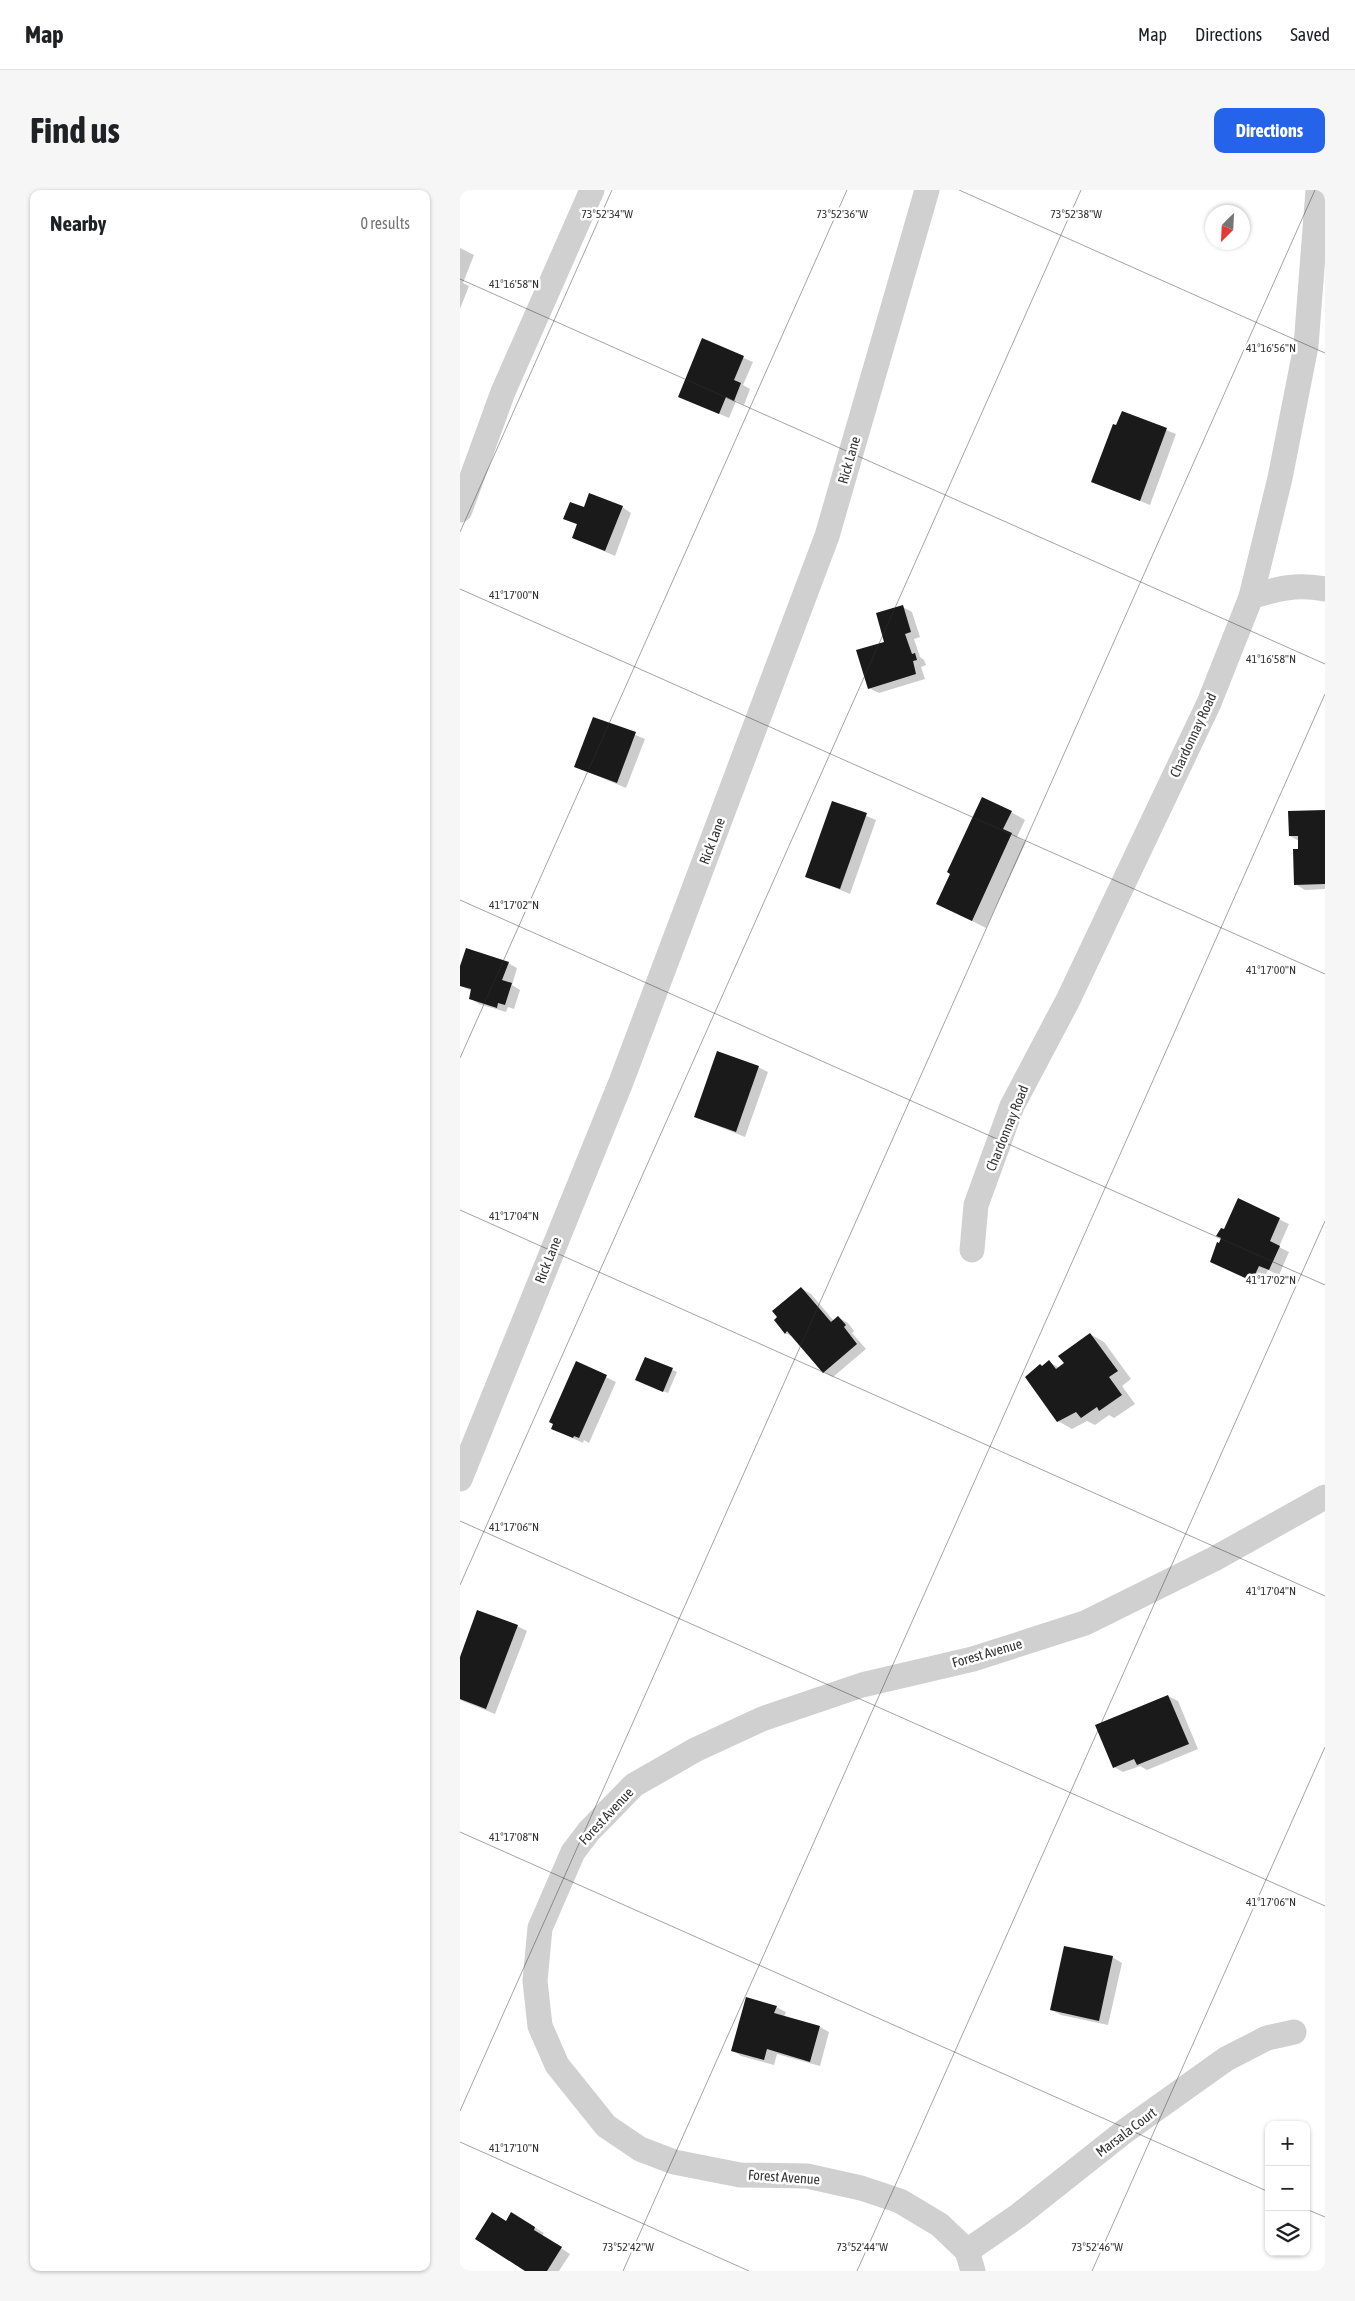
<!DOCTYPE html>
<meta charset="utf-8">
<style>
:root{--surface:#fff;--page:#f6f6f6;--text:#202124;--muted:#757577;--line:#e0e0e0;--accent:#2563eb}
body{margin:0;font-family:"Asap Condensed",sans-serif;background:var(--page);color:var(--text)}
.controls{position:absolute;right:15px;bottom:15px;display:grid;overflow:hidden;border-radius:10px;box-shadow:0 1px 4px #0004}
.controls button{width:45px;height:45px;display:grid;place-items:center;padding:0;border:0;border-bottom:1px solid var(--line);background:var(--surface);color:var(--text);font:25px sans-serif}
.compass{position:absolute;left:745px;top:15px;width:45px;height:45px;border-radius:50%;background:var(--surface);box-shadow:0 1px 4px #0004;rotate:204deg}
.list{margin:0;padding:0;list-style:none}
h2{display:flex;justify-content:space-between;align-items:center;height:65px;margin:0;padding:0 20px;font-size:21px}
h2 small{font-size:16px;font-weight:400;color:var(--muted)}
.icon{flex:none;width:28px;height:28px;fill:none;stroke:currentColor;stroke-width:2;stroke-linecap:round;stroke-linejoin:round}
.map{position:relative;flex:none;width:865px;height:2081px;overflow:hidden;border-radius:10px}
header{display:flex;align-items:center;gap:30px;box-sizing:border-box;height:70px;padding:0 25px;background:var(--surface);border-bottom:1px solid var(--line)}
header strong{font-size:24px}
nav{display:flex;gap:28px;margin-inline-start:auto;font-size:18px}
.intro{display:flex;align-items:center;justify-content:space-between;box-sizing:border-box;height:120px;padding:0 30px}
h1{margin:0;font-size:35px}
.button{padding:12px 22px;border-radius:10px;background:var(--accent);color:#fff;font-size:18px;font-weight:700}
main{display:flex;gap:30px;padding:0 30px}
aside{flex:1;background:var(--surface);border-radius:10px;box-shadow:0 1px 4px #0004}
.map>svg:first-child{display:block}
.shadow{fill:#0003}
.building{fill:#1a1a1a}
.lines{fill:none;stroke-linecap:round;stroke-linejoin:round}
.minor{stroke:#d0d0d0;stroke-width:25}
.ticks{fill:none;stroke:#333;stroke-width:1;stroke-opacity:0.45}
.labels{text-anchor:middle;stroke-width:5;stroke-linejoin:round;paint-order:stroke}
.street-label{font-size:14px;fill:#333;stroke:#fff}
.ticks-label{font-size:12px;text-anchor:middle;fill:#333;stroke:#fff;stroke-width:5;stroke-linejoin:round;paint-order:stroke}
</style>
<header>
<strong>Map</strong>
<nav><a>Map</a><a>Directions</a><a>Saved</a></nav>
</header>
<div class="intro"><h1>Find us</h1><a class="button">Directions</a></div>
<main>
<aside>
<h2>Nearby<small>0 results</small></h2>
<ul class="list">
</ul>
</aside>
<div class="map">
<svg width="865" height="2081" viewBox="0 0 865 2081">
<rect width="100%" height="100%" fill="#fff"/>
<!-- shadow -->
<g class="shadow">
<polygon points="0,58 14,65 3,93 9,96 0,119"/>
<polygon points="243,150 293,172 283,195 290,199 284,215 276,211 269,228 229,211"/>
<polygon points="662,222 716,244 690,315 633,292"/>
<polygon points="162,317 171,323 155,366 113,348 118,335 104,329 124,319"/>
<polygon points="443,417 452,422 460,447 454,449 460,467 464,470 466,475 461,477 465,489 419,503 409,498 426,453"/>
<polygon points="134,528 185,549 166,598 116,577"/>
<polygon points="373,612 416,630 390,704 347,686"/>
<polygon points="865,621 865,699 845,700 835,694 839,651 830,646"/>
<polygon points="551,622 565,630 557,647 566,652 526,738 478,714"/>
<polygon points="48,773 57,778 52,795 60,800 54,819 48,817 46,822 19,814 10,808 12,801 0,796 0,780"/>
<polygon points="298,877 308,882 285,947 235,927"/>
<polygon points="779,1010 829,1034 819,1057 829,1062 819,1085 808,1080 801,1096 751,1072"/>
<polygon points="341,1098 351,1104 374,1131 378,1127 388,1133 394,1141 392,1143 406,1159 373,1187 364,1182 335,1148 325,1143"/>
<polygon points="630,1144 644,1152 671,1189 662,1196 675,1214 654,1228 649,1225 635,1235 627,1231 612,1239 598,1231 582,1177 589,1172 600,1178"/>
<polygon points="186,1168 217,1182 208,1203 181,1192"/>
<polygon points="117,1173 156,1192 129,1253 124,1250 123,1253 102,1243"/>
<polygon points="57,1436 67,1441 35,1524 0,1510 0,1471"/>
<polygon points="708,1506 718,1511 738,1559 687,1580 680,1576 663,1582 654,1577"/>
<polygon points="652,1767 662,1773 648,1835 601,1825 592,1820"/>
<polygon points="316,1817 326,1822 324,1827 360,1837 369,1842 360,1876 317,1864 314,1875 281,1866 272,1860"/>
<polygon points="61,2029 84,2043 82,2046 110,2064 99,2081 67,2081 46,2032"/>
</g>
<!-- building -->
<g class="building">
<polygon points="242,148 284,166 274,190 281,193 274,211 266,207 259,224 218,207"/>
<polygon points="662,221 707,238 680,311 631,292 653,234 656,235"/>
<polygon points="129,303 163,316 145,361 112,348 117,334 103,329 110,312 124,317"/>
<polygon points="443,415 451,442 445,444 452,464 455,463 457,470 453,471 456,484 408,499 396,460 424,452 416,423"/>
<polygon points="133,527 176,542 157,593 114,577"/>
<polygon points="522,607 552,621 543,639 552,643 512,731 476,714 490,684 487,682"/>
<polygon points="372,611 407,623 380,699 345,687"/>
<polygon points="865,620 865,694 834,695 833,659 838,659 838,646 829,646 828,621"/>
<polygon points="6,758 49,772 42,790 52,793 45,815 38,813 37,818 9,809 11,799 0,796 0,776"/>
<polygon points="257,861 299,876 276,942 234,927"/>
<polygon points="778,1008 820,1028 810,1051 820,1056 809,1080 799,1076 792,1091 750,1072 757,1052 759,1053 761,1048 756,1046 761,1038 764,1039"/>
<polygon points="341,1097 371,1132 378,1126 386,1135 384,1137 397,1154 363,1183 327,1141 325,1144 314,1130 317,1127 312,1121"/>
<polygon points="630,1143 658,1181 649,1187 662,1205 639,1221 637,1217 621,1228 616,1222 597,1232 565,1187 580,1174 582,1176 589,1170 596,1179 604,1173 598,1166"/>
<polygon points="185,1167 213,1178 203,1202 175,1190"/>
<polygon points="116,1171 147,1185 119,1248 114,1246 113,1248 91,1239 93,1234 89,1232"/>
<polygon points="17,1420 58,1435 26,1519 0,1509 0,1467"/>
<polygon points="708,1505 729,1554 677,1575 674,1569 653,1578 635,1535"/>
<polygon points="604,1756 653,1766 639,1831 590,1820"/>
<polygon points="286,1807 317,1816 314,1823 360,1836 350,1872 307,1859 304,1870 271,1861"/>
<polygon points="32,2022 46,2031 51,2022 75,2037 74,2040 102,2057 87,2081 65,2081 15,2049"/>
</g>
<g class="lines">
<!-- minor -->
<g class="minor">
<polyline points="0,320 43,202 132,0"/>
<path d="M 791,407 C 818,398 837,394 865,399"/>
<polyline points="512,1060 516,1015 552,916 608,810 749,513 791,407 820,288 846,156 858,0"/>
<polyline points="0,1289 161,892 367,346 467,0"/>
<polyline points="507,2061 559,2025 665,1941 766,1869 807,1848 834,1842"/>
<polyline points="513,2081 507,2061 480,2035 440,2011 401,1998 347,1986 280,1985 214,1972 180,1959 146,1936 97,1875 80,1836 75,1791 80,1738 113,1662 129,1641 174,1595 235,1560 302,1529 402,1495 513,1469 625,1433 754,1369 865,1307"/>
</g>
</g>
<!-- ticks -->
<path class="ticks" d="M 499,0 L 865,163M 0,89 L 865,474M 0,342 L 152,0M 0,399 L 865,784M 0,710 L 865,1095M 0,868 L 387,0M 0,1020 L 865,1406M 0,1331 L 865,1716M 0,1395 L 621,0M 0,1642 L 809,2002M 0,1921 L 855,0M 0,1952 L 289,2081M 846,2019 L 865,2027M 163,2081 L 865,504M 397,2081 L 865,1031M 632,2081 L 865,1557"/>
<g class="labels">
<!-- street labels -->
<g class="street-label">
<text transform="translate(389 270) rotate(-74)" y="5">Rick Lane</text>
<text transform="translate(733 545) rotate(-65)" y="5">Chardonnay Road</text>
<text transform="translate(252 651) rotate(-69)" y="5">Rick Lane</text>
<text transform="translate(547 938) rotate(-68)" y="5">Chardonnay Road</text>
<text transform="translate(88 1070) rotate(-68)" y="5">Rick Lane</text>
<text transform="translate(527 1463) rotate(-16)" y="5">Forest Avenue</text>
<text transform="translate(146 1626) rotate(-47)" y="5">Forest Avenue</text>
<text transform="translate(666 1942) rotate(-37)" y="5">Marsala Court</text>
<text transform="translate(324 1987) rotate(4)" y="5">Forest Avenue</text>
</g>
</g>
<g class="ticks-label">
<text x="616" y="28">73°52'38"W</text>
<text x="147" y="28">73°52'34"W</text>
<text x="382" y="28">73°52'36"W</text>
<text x="54" y="98">41°16'58"N</text>
<text x="811" y="162">41°16'56"N</text>
<text x="54" y="409">41°17'00"N</text>
<text x="811" y="473">41°16'58"N</text>
<text x="54" y="719">41°17'02"N</text>
<text x="811" y="784">41°17'00"N</text>
<text x="54" y="1030">41°17'04"N</text>
<text x="811" y="1094">41°17'02"N</text>
<text x="54" y="1341">41°17'06"N</text>
<text x="811" y="1405">41°17'04"N</text>
<text x="54" y="1651">41°17'08"N</text>
<text x="811" y="1716">41°17'06"N</text>
<text x="54" y="1962">41°17'10"N</text>
<text x="168" y="2061">73°52'42"W</text>
<text x="402" y="2061">73°52'44"W</text>
<text x="637" y="2061">73°52'46"W</text>
</g>
</svg>
<div class="controls">
<button>+</button>
<button>−</button>
<button><svg class="icon" aria-label="layers" viewBox="0 0 24 24"><path d="M12 4l9 5-9 5-9-5zM3 14l9 5 9-5"/></svg></button>
</div>
<svg class="compass" viewBox="-18 -18 36 36"><path d="M0-13l5 13h-10z" fill="#e53935"/><path d="M0 13l5-13h-10z" fill="#757577"/></svg>
</div>
</main>
